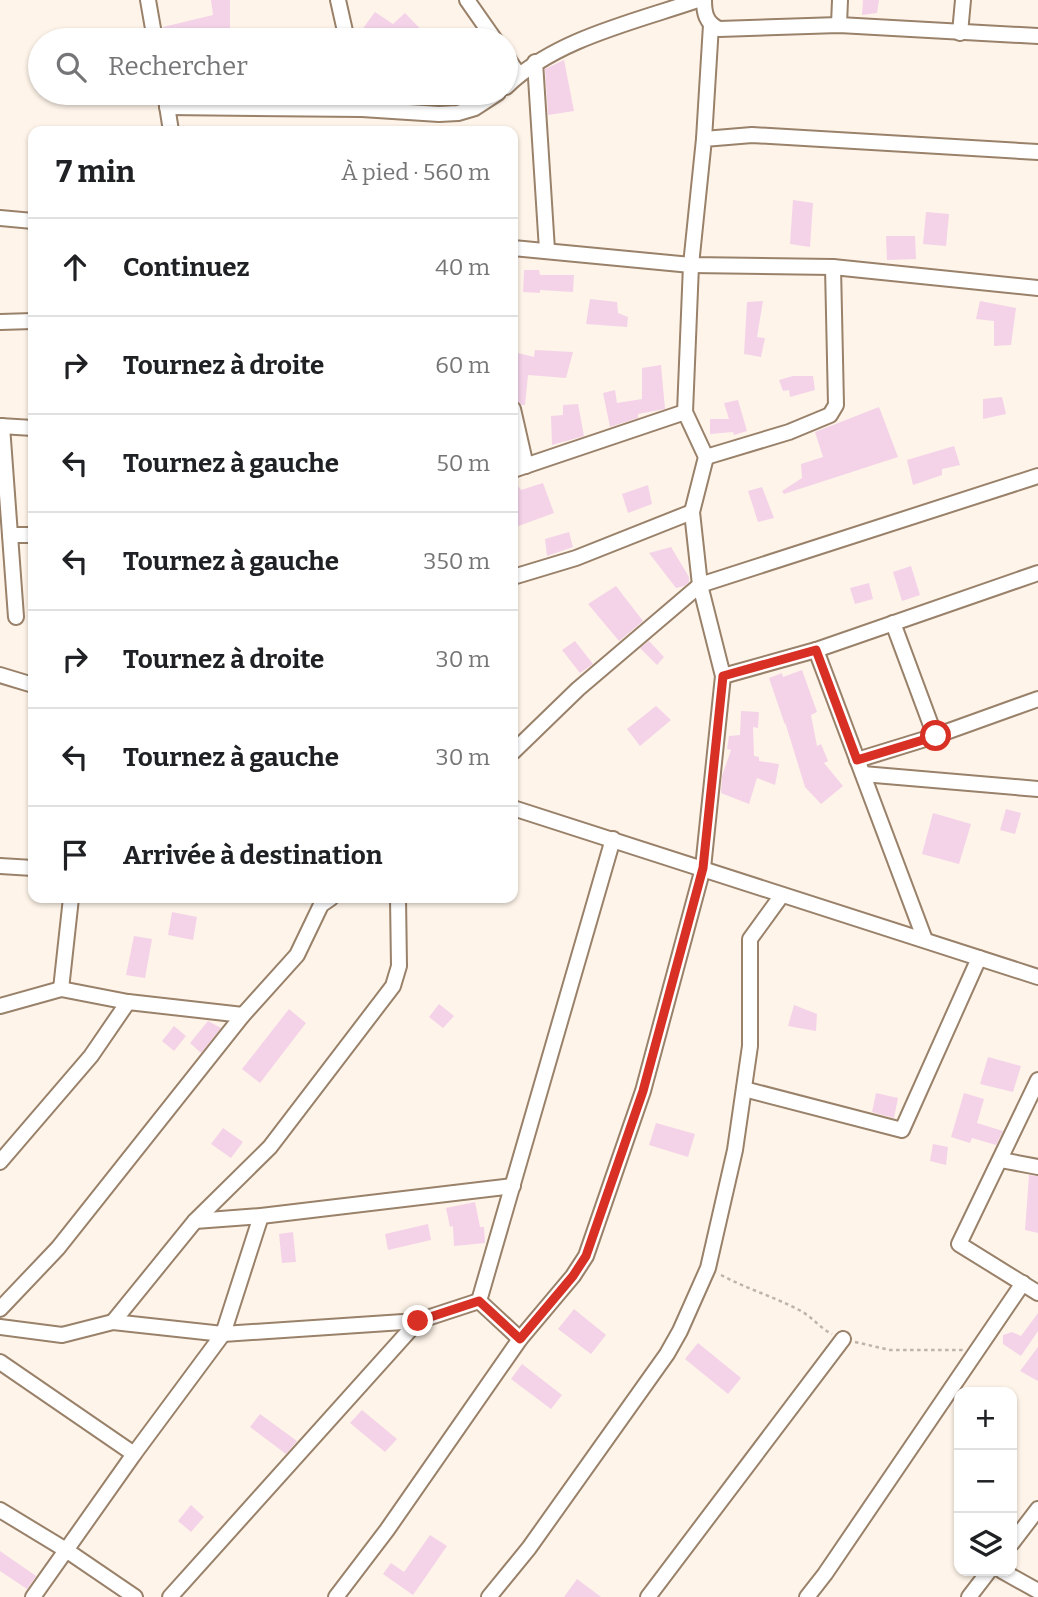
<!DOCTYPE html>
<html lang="fr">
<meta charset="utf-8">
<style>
:root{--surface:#fff;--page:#f2f2f2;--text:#202124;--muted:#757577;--line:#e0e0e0}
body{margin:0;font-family:Bitter,serif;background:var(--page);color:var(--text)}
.controls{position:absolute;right:21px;bottom:21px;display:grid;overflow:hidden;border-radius:14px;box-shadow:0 2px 5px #0004}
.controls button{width:63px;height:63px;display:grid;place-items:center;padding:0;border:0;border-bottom:2px solid var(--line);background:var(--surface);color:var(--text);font:35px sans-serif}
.stop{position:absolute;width:21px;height:21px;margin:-16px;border:5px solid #d93025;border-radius:50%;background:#fff}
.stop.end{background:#d93025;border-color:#fff;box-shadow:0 2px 7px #0008}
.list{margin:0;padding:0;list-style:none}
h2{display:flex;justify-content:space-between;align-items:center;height:91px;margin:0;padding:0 28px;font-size:30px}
h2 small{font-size:23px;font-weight:400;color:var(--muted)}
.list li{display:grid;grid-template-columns:46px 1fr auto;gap:21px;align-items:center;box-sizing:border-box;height:98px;padding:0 28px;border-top:2px solid var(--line)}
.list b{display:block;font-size:26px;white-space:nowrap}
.list em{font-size:23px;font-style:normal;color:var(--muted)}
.icon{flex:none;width:38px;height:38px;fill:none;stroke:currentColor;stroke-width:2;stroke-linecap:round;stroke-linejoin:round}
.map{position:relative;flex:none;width:1038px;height:1597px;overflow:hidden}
.search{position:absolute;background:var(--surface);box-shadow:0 2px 5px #0004;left:28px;top:28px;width:490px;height:77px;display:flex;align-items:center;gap:18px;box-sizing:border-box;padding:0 24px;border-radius:38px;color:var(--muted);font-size:26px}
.panel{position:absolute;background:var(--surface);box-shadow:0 2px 5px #0004;left:28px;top:126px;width:490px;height:777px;border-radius:14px}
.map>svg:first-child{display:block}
.building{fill:#f4d3e9}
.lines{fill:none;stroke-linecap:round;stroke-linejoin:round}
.minor-casing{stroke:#99816a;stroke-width:18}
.path{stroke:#beb4a9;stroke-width:2.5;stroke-dasharray:3.5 3.5;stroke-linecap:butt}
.minor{stroke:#fff;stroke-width:14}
.route{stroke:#d93025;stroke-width:9}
</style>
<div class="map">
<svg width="1038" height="1597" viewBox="0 0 1038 1597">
<rect width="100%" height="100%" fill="#fef4e9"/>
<!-- building -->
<g class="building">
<polygon points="211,0 230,0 230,40 209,40 209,34 180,40 166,40 163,27 213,15"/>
<polygon points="863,0 879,0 877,13 862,15"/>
<polygon points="375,12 393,24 405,13 431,40 375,40 361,31"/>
<polygon points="564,60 574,111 548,115 545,69"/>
<polygon points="793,200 813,203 810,247 790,244"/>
<polygon points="926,212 949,214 946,246 923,244"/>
<polygon points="886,236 915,236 916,259 887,260"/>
<polygon points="524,270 539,270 540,275 574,275 573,292 540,290 540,293 523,292"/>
<polygon points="590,299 617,302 618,313 628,317 627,327 586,324"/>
<polygon points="763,301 757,337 765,338 761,357 744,354 747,302"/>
<polygon points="980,301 1016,308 1011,345 994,346 994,321 976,319"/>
<polygon points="535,350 573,352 566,378 528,375 525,405 522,405 516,400 518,353 534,357"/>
<polygon points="661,365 665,409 638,414 638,418 610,427 603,393 615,390 617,403 642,399 642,368"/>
<polygon points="793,376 813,376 815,390 790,397 789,390 783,391 779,380"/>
<polygon points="1002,397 1006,414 983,419 983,399"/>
<polygon points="738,400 747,431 734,435 733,432 710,434 710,419 729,419 724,403"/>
<polygon points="578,404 584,436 552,445 551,416 563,415 563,405"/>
<polygon points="879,407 898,457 784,494 782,491 802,478 801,464 823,457 815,432"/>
<polygon points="954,446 960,465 942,469 942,475 913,485 907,460"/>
<polygon points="513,479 521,490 543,483 554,513 513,528"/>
<polygon points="648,485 652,504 628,513 622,494"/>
<polygon points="762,487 774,518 758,522 748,491"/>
<polygon points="569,532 573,547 547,556 545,539"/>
<polygon points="671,547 689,577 689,582 684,586 676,588 649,553"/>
<polygon points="911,566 920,595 902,601 893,572"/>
<polygon points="869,583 873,599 855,604 850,588"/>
<polygon points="616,586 643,621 619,641 588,604"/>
<polygon points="575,641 593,664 580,673 562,650"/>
<polygon points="649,641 664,657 657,665 640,648"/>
<polygon points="802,670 817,712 811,715 817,746 821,744 828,761 824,763 843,786 821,804 805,787 785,722 785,725 769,678 782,673 783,677"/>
<polygon points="656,706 671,720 640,746 627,729"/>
<polygon points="741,711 759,712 758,728 753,727 754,756 759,757 759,761 779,764 775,785 757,778 749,804 721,793 722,776 731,750 727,749 729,736 740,735"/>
<polygon points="1006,809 1021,813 1015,834 1000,830"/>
<polygon points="933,813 971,824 959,864 922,854"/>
<polygon points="172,912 197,917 193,940 168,935"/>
<polygon points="134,936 152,939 145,978 126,975"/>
<polygon points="439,1004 454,1016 443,1028 429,1017"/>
<polygon points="794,1005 817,1014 816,1031 788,1026"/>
<polygon points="289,1009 306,1023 260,1083 242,1069"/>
<polygon points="208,1021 221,1028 201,1053 190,1043"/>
<polygon points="174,1026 186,1036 174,1051 162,1041"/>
<polygon points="988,1057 1021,1066 1013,1092 980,1084"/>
<polygon points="876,1093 898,1098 894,1118 872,1112"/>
<polygon points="964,1093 984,1099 977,1123 1003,1131 996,1145 972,1138 970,1143 951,1137"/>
<polygon points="656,1123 695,1134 688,1157 649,1145"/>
<polygon points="223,1128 243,1142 231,1158 211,1144"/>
<polygon points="933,1144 948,1147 946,1165 930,1161"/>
<polygon points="1029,1175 1038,1176 1038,1233 1025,1230"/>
<polygon points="475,1202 480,1227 484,1227 485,1243 454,1246 453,1226 450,1227 446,1208"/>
<polygon points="428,1224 431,1240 388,1250 385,1234"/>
<polygon points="293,1232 296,1262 282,1263 279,1234"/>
<polygon points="574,1309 606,1335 591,1354 558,1329"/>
<polygon points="1038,1313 1038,1331 1021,1356 1003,1344 1003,1335 1012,1332 1021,1336"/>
<polygon points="698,1343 741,1378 728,1394 685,1359"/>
<polygon points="1038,1347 1038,1381 1020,1371"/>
<polygon points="522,1364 562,1395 551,1409 511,1379"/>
<polygon points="362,1410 397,1439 385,1452 350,1423"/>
<polygon points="260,1414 297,1441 286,1454 250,1427"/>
<polygon points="191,1505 204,1517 191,1532 178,1521"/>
<polygon points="430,1535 447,1546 413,1595 383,1574 391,1563 404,1572"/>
<polygon points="0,1551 36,1576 27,1589 0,1571"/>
<polygon points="577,1579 601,1597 564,1597"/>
</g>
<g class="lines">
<!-- minor casing -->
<g class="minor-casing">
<g id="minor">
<polyline points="148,0 155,40"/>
<polyline points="338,0 347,40"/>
<polyline points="467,0 495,40"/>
<path d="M 704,0 C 704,13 706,23 719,29 L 839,25 L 1038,36"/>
<polyline points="839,25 840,0"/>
<polyline points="960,33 963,0"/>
<polyline points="506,56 519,75"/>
<polyline points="535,62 547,250"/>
<path d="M 506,87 C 555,39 634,22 698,0"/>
<polyline points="165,93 171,131"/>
<polyline points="359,93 362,109"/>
<polyline points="167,107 362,109 439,114 458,113 475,108 498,93"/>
<polyline points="704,139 711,25"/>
<polyline points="0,218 33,221"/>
<polyline points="513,248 691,265 833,267 1038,288"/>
<polyline points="0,322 33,321"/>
<polyline points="513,409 526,466"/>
<polyline points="0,426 33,428"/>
<polyline points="2,426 16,617"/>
<polyline points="706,457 789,432 830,415 836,405 833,267"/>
<polyline points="513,470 685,412"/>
<polyline points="10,535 33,535"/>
<polyline points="513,577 576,558 692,512"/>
<polyline points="893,623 935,736"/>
<polyline points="816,650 925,940"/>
<polyline points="0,675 33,685"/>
<polyline points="723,676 816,650 1038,573"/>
<polyline points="513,752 578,689 700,585 1038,476"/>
<polyline points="857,760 935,736 1038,699"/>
<polyline points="863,774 1038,789"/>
<polyline points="513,808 1038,977"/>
<polyline points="0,866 33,868"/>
<polyline points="61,989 71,898"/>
<polyline points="0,1006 61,989 128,1002 243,1015"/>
<polyline points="1038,1080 959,1244 1038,1293"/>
<polyline points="744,1089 902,1130 979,958"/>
<polyline points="1001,1160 1038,1167"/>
<polyline points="0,1162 91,1056 128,1002"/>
<polyline points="195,1221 261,1216 513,1186"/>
<polyline points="479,1301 613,839"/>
<polyline points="479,1301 520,1339"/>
<polyline points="0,1309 58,1248 243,1015 297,955 321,905 331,898"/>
<polyline points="113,1322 195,1221 270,1147 393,986 399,966 398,898"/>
<polyline points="0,1327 62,1335 113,1322 223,1334 418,1321 479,1301"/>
<polyline points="0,1362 134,1454"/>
<polyline points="0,1510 66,1550 135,1597"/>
<polyline points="1012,1543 1038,1509"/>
<polyline points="1002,1571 1038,1591"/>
<polyline points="33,1597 134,1454 223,1334 261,1216"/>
<polyline points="170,1597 418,1321"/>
<polyline points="336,1597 387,1530 520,1339 573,1276 586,1256 643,1091 703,868 723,676 700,585 692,512 706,457 685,412 691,265 704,139 752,135 1038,152"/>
<polyline points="489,1597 529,1548 667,1354 680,1331 708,1268 735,1150 750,1046 750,939 782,895"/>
<polyline points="648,1597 843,1339"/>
<polyline points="807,1597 825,1574 1023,1283"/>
<polyline points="969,1597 989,1571"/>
</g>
</g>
<!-- path -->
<g class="path">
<path d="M 721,1275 C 747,1289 775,1297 801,1311 C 812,1317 820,1328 832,1334"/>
<polyline points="855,1342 890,1350 963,1350"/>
</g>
<!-- minor -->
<use href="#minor" class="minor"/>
</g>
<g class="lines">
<!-- route -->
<polyline class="route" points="418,1321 479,1301 520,1339 573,1276 586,1256 643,1091 703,868 723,676 816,650 857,760 936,736"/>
</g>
</svg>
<div class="controls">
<button>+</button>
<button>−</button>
<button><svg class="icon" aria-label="layers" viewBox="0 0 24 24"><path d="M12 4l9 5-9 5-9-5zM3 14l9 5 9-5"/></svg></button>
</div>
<div class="stop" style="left:936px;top:736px"></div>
<div class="stop end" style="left:418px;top:1321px"></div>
<div class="search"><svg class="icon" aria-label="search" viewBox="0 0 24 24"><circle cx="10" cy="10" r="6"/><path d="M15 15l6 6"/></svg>Rechercher</div>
<section class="panel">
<h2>7 min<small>À pied · 560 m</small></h2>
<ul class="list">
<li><svg class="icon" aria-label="ahead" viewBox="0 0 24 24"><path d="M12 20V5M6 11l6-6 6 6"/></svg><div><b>Continuez</b></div><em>40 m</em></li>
<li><svg class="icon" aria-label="right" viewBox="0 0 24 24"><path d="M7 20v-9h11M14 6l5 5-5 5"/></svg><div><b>Tournez à droite</b></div><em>60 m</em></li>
<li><svg class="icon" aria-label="left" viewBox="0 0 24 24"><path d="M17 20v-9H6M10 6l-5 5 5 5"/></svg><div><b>Tournez à gauche</b></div><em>50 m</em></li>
<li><svg class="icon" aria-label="left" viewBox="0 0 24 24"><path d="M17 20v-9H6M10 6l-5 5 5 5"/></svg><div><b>Tournez à gauche</b></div><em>350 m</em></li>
<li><svg class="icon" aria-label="right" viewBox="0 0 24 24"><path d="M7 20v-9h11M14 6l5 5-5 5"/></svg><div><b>Tournez à droite</b></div><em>30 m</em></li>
<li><svg class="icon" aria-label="left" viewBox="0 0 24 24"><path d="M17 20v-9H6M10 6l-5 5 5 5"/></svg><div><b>Tournez à gauche</b></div><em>30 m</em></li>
<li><svg class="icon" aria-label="arrive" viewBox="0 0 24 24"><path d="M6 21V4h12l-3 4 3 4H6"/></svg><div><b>Arrivée à destination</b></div></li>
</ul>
</section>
</div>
